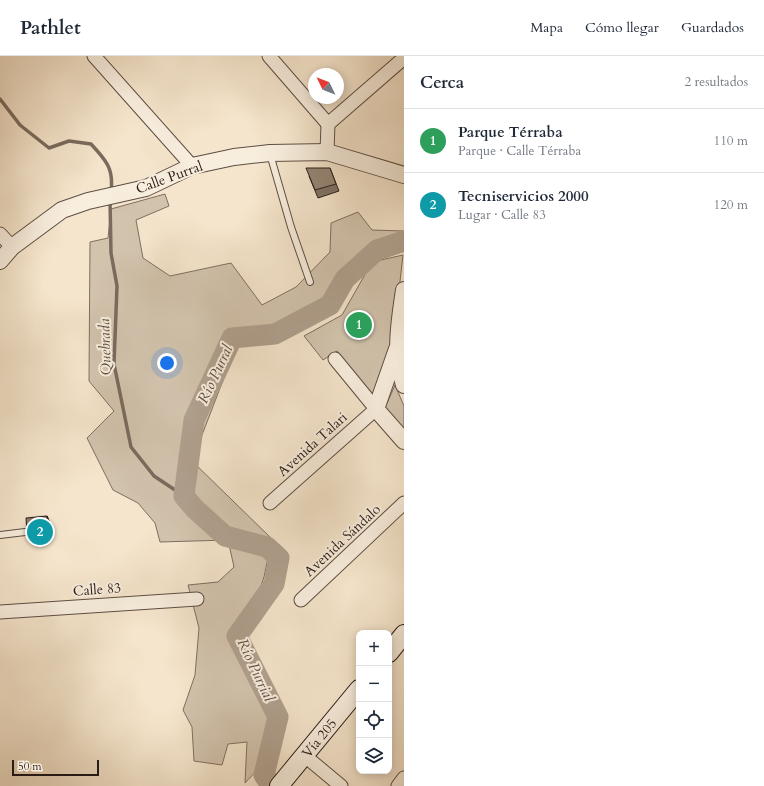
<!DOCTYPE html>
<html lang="es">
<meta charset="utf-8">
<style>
:root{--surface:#fff;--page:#f6f6f7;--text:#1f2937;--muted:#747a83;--line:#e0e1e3;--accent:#8f2418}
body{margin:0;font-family:Cardo,serif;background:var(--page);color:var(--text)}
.controls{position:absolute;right:12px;bottom:12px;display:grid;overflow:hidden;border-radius:8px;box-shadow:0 2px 10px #0003}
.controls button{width:36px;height:36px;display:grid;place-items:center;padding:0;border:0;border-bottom:1px solid var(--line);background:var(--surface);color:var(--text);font:20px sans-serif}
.compass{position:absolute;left:308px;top:12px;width:36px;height:36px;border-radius:50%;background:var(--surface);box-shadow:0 2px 10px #0003;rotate:313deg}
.scale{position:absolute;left:12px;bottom:10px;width:87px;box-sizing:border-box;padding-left:4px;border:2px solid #2a1b16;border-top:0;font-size:11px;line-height:14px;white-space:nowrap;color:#2a1b16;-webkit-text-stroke:3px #f8eede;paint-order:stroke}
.you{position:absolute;left:167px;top:307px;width:14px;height:14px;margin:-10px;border:3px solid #fff;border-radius:50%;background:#1a73e8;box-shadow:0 0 0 6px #1a73e833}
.badge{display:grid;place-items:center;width:26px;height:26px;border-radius:50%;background:var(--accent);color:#fff;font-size:13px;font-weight:700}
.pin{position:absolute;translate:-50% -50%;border:2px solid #fff;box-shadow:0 1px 4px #0006}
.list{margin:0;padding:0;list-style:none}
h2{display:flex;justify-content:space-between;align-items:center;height:52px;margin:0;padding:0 16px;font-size:17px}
h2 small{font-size:13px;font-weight:400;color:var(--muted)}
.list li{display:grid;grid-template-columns:26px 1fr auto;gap:12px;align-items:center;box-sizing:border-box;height:64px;padding:0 16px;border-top:1px solid var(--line)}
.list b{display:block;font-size:15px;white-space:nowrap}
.list p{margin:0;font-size:13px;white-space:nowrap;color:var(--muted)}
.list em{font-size:13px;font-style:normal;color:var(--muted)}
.icon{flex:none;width:22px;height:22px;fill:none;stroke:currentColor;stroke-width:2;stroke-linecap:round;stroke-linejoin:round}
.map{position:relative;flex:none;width:404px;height:730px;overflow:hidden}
header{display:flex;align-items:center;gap:24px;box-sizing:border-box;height:56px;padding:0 20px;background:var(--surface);border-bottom:1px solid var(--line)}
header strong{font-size:19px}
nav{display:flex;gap:22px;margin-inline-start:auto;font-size:14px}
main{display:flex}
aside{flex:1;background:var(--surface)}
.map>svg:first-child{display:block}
.green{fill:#d2c3ad;stroke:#7e6f62}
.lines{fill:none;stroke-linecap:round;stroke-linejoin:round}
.stream{stroke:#7a6b5e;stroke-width:3.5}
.river{stroke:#b0a08e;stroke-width:21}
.service-casing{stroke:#5d4e44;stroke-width:8}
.minor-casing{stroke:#5d4e44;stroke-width:15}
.tertiary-casing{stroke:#5d4e44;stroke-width:18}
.secondary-casing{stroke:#2a1b16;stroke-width:20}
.service{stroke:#f8eede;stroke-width:6}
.minor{stroke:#f8eede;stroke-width:13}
.tertiary{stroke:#f8eede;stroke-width:16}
.secondary{stroke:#f8eede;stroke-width:18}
.wall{fill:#7f7265;stroke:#2a1b16}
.shaded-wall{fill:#685c52;stroke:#2a1b16}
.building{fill:#948475;stroke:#2a1b16}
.labels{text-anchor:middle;stroke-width:4;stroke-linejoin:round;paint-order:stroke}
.street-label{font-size:14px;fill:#2a1b16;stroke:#f8eede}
.water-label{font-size:15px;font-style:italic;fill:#605046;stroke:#f8eede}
</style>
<header>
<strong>Pathlet</strong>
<nav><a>Mapa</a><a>Cómo llegar</a><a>Guardados</a></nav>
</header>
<main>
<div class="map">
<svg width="404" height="730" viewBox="0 0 404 730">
<rect width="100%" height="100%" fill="#f5e5cc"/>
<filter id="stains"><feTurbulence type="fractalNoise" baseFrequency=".005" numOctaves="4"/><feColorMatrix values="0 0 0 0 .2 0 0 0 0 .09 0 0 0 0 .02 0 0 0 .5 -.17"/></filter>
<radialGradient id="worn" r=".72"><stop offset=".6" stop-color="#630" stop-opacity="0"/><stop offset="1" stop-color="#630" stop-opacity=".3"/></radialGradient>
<!-- green -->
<g class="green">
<path d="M 165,138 L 169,150 L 136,164 L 143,202 L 170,220 L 231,207 L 262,249 L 296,231 L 330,196 L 331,167 L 358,156 L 372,174 L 404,175 L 404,195 L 373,200 L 342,244 L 237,288 L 192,405 L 272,483 L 264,521 L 244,580 C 258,609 289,662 274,694 C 269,704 253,718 245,727 L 247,686 L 228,688 L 222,709 L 194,705 L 192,671 L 183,654 L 195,619 L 199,572 L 188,529 L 218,526 L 234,511 L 228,484 L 160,486 L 155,467 L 138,447 L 113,434 L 87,382 L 114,355 L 89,325 L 90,186 L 108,182 L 111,153 Z"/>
<polygon points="403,199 393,287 374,342 337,295 323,304 304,280 342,259 372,206"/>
<polygon points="395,329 404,350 404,377 385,352"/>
</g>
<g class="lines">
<!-- stream -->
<g class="stream">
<path d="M 0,43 L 20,69 L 49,92 L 69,85 L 91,88 C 106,104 114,113 111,135"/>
<polyline points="110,144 111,197 117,230 114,308 131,391 154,420 184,440"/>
</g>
<!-- river -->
<polyline class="river" points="272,730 264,719 278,661 237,580 274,528 279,502 267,491 225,480 195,453 184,440 194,364 232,282 275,278 330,249 345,223 377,194 404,185"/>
<!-- service casing -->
<g class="service-casing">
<g id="service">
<polyline points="270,98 291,171 310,226"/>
<polyline points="0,479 25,476"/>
</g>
</g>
<!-- minor casing -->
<g class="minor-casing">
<g id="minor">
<polyline points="94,0 192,110"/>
<polyline points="269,0 328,68"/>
<polyline points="328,68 404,2"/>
<polyline points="327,96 328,68"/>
<polyline points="0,178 12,191"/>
<polyline points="270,447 376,353 335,303"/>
<polyline points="301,544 404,447"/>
<polyline points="0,556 197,543"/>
<polyline points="305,700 341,730"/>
<polyline points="398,730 404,722"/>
</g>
</g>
<!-- tertiary casing -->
<g class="tertiary-casing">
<g id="tertiary">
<polyline points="0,205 12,191 62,154 88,145 146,132 192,110 234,101 270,97 327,96 404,119"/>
<path d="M 404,234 C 399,267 394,297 404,329"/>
<polyline points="397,293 376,353 404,385"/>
</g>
</g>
<!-- secondary casing -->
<g class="secondary-casing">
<g id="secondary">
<polyline points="389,597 404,578"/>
<polyline points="279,730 359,633"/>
</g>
</g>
<!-- service -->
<use href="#service" class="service"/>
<!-- minor -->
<use href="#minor" class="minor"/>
<!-- tertiary -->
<use href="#tertiary" class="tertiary"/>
<!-- secondary -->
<use href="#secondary" class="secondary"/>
</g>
<!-- wall -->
<g class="wall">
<polygon points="330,112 339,135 318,142 309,120"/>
<polygon points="47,460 50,467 51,482 30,484 27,477"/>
</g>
<!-- shaded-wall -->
<polygon class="shaded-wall" points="47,460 50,467 51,482 48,475"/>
<!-- building -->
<g class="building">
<polygon points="306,112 330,112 336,128 315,134"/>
<polygon points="47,460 48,475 27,477 26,462"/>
</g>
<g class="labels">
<!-- street labels -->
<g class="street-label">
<text transform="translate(169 121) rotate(-20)" y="5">Calle Purral</text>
<text transform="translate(312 388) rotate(-42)" y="5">Avenida Talari</text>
<text transform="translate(342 484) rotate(-43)" y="5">Avenida Sándalo</text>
<text transform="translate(97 533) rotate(-4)" y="5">Calle 83</text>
<text transform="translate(319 682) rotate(-51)" y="5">Vía 205</text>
</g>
<!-- water labels -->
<g class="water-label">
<text transform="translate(105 291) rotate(-92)" y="5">Quebrada</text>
<text transform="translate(215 318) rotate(-65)" y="5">Río Purral</text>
<text transform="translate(256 614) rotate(65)" y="5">Río Purrial</text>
</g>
</g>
<rect width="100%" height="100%" filter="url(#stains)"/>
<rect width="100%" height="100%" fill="url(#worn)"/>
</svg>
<div class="controls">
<button>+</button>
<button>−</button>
<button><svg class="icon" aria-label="locate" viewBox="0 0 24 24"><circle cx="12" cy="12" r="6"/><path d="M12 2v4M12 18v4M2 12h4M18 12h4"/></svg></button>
<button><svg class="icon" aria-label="layers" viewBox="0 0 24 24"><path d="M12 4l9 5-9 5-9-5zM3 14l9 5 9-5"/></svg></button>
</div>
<svg class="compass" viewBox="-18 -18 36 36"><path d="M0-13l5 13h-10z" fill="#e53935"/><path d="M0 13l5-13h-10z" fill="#747a83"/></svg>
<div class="scale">50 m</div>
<div class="you"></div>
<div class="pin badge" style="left:359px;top:269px;background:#2e9e5b">1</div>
<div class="pin badge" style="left:40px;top:476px;background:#0f9aa8">2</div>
</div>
<aside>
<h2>Cerca<small>2 resultados</small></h2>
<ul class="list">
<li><span class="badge" style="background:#2e9e5b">1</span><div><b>Parque Térraba</b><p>Parque · Calle Térraba</p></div><em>110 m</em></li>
<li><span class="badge" style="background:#0f9aa8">2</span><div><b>Tecniservicios 2000</b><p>Lugar · Calle 83</p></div><em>120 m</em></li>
</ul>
</aside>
</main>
